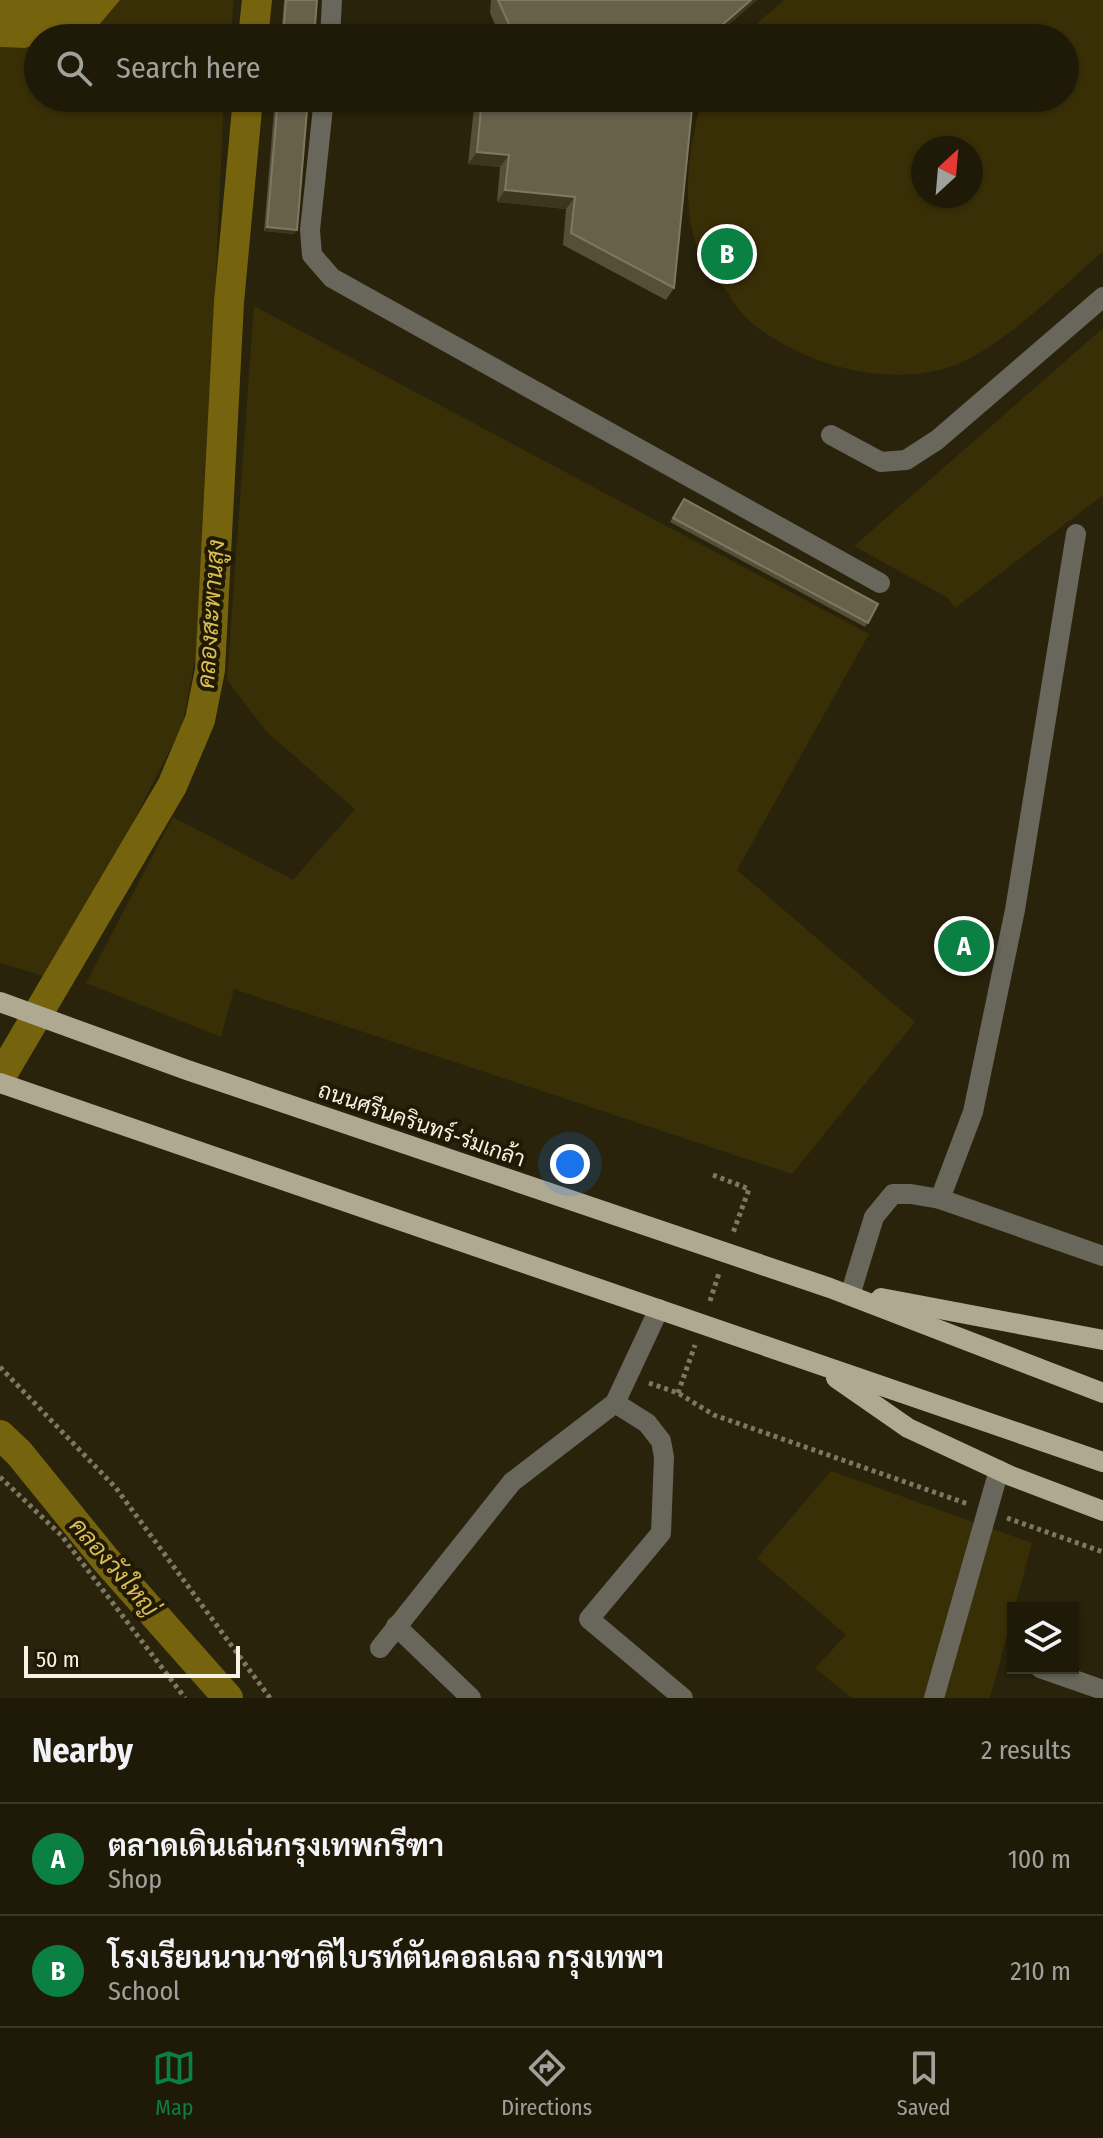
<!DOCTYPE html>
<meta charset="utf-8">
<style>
:root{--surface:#1f1a08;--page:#2c2716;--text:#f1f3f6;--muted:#a1a19c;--line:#3c3829;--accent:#0b8043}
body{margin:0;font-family:"Fira Sans Condensed",Sarabun,sans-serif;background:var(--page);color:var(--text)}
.controls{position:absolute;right:24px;bottom:24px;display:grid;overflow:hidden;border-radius:0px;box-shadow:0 2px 6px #0004}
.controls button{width:72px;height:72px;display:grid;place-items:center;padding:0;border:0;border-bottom:2px solid var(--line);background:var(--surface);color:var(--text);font:40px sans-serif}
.compass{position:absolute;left:911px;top:136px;width:72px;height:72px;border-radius:50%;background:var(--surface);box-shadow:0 2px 6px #0004;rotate:26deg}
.scale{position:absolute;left:24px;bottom:20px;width:216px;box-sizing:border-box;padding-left:8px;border:4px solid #f7f3e4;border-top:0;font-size:22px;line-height:28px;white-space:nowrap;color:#f7f3e4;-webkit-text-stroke:6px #201903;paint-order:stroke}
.you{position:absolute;left:570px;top:1164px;width:28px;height:28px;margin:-20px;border:6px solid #fff;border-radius:50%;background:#1a73e8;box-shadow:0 0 0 12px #1a73e833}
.badge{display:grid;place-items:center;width:52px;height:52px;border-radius:50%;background:var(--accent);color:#fff;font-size:26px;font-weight:700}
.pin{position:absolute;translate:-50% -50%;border:4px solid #fff;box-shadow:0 2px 8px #0006}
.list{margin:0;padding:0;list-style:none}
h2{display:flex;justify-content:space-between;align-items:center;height:104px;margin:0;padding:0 32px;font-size:34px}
h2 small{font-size:26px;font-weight:400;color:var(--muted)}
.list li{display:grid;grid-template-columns:52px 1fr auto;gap:24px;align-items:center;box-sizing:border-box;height:112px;padding:0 32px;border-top:2px solid var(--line)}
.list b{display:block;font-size:30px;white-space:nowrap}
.list p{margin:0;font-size:26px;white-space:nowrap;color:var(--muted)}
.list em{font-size:26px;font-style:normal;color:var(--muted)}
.icon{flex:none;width:44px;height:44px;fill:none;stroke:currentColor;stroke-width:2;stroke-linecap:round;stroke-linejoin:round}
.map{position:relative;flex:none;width:1103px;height:1698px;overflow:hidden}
.search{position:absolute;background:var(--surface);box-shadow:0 2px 6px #0004;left:24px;right:24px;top:24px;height:88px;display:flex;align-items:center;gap:20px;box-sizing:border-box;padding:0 28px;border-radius:44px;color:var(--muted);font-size:30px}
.sheet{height:328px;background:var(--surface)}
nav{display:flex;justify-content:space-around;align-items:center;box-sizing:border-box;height:112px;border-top:2px solid var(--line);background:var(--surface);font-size:22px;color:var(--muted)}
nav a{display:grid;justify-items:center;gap:4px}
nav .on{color:var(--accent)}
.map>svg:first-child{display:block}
.green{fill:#392f07;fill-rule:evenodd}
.water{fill:#76630d}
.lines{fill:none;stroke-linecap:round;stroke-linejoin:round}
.canal{stroke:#76630d;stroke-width:30}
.path{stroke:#7d7863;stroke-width:5;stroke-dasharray:4 4;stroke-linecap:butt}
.minor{stroke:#69665b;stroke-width:20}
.major{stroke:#b0a992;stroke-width:20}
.wall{fill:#564f37}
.shaded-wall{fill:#3d361e}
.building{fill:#67614a;stroke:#7e7862;stroke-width:2}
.labels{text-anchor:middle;stroke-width:8;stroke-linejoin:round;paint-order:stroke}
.street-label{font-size:22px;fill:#f7f3e4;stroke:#201903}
.water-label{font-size:24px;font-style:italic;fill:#dabe54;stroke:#201903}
</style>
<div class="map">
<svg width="1103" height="1698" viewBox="0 0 1103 1698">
<rect width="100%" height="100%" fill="#29230b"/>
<!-- green -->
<g class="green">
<polygon points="120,0 234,0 230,38 57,38 99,25"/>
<path d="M 784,0 L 1103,0 L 1103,251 C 1061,288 996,355 943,369 C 879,386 805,364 754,325 C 739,314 731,296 720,282 C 715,276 708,271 704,264 C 679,215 687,149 703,98 L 1065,98 L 1065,38 L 740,38 ZM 923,148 L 971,148 L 971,196 L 923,196 Z"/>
<polygon points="38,44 38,98 224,98 199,640 182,726 123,842 47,977 0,963 0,47 25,48"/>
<polygon points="254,306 869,634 737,870 915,1022 792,1174 234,989 221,1037 86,983 173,817 293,880 355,809 266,731 227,680"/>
<polygon points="1103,328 1103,495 955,608 948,598 854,546"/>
<polygon points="831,1471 1032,1543 990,1698 852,1698 815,1668 846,1635 757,1558"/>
</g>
<!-- water -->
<polygon class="water" points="0,0 120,0 99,25 57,38 38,38 38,44 25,48 0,47"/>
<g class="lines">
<!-- canal -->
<g class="canal">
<polyline points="253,38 257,0"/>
<polyline points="0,1078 172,786 200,720 210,670 229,302 248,98"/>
<polyline points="0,1435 19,1453 105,1559 228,1698"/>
</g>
<!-- path -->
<g class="path">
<polyline points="713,1175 749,1189 733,1233"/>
<polyline points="710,1301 719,1273"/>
<polyline points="0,1367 116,1488 270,1698"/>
<polyline points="649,1383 678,1393 714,1415 968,1504"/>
<polyline points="678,1393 695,1345"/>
<polyline points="0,1477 61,1535 185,1698"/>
<polyline points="1007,1518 1103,1552"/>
</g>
<!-- minor -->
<g class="minor">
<polyline points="330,38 332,0"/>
<polyline points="324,98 310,230 312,255 332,278 880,583"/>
<polyline points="831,435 881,462 906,460 937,440 1103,297"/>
<polyline points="940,1199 973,1112 1015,910 1076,534"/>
<polyline points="851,1292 874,1217 893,1194 911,1194 940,1199 1103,1256"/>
<polyline points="615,1403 647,1423 661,1441 664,1457 661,1533 589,1619 683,1698"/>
<polyline points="396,1626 471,1698"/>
<polyline points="380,1648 512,1482 615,1403 659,1309"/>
<polyline points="1040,1668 1103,1690"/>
<polyline points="934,1698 999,1470"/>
</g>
<!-- major -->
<g class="major">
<polyline points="0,1002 187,1070 830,1288 1103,1393"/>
<polyline points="0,1083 1103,1462"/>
<polyline points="881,1298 1103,1340"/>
<polyline points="836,1378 908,1428 1011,1476 1103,1511"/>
</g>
</g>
<!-- wall -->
<g class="wall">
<polygon points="284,0 317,0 314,38 281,38"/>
<polygon points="491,0 757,0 713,38 501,38 490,13"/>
<polygon points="275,98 308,98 297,230 294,234 264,231"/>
<polygon points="475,98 693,98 674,288 666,300 563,245 566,209 497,202 500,167 468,164"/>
<polygon points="684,499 868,623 865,627 670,522"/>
</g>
<!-- shaded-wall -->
<g class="shaded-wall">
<polygon points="751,0 757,0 713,38 707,38"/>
<polygon points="477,152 509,155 500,167 468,164"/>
<polygon points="505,190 575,197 566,209 497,202"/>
<polygon points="267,227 297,230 294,234 264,231"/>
</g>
<!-- building -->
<g class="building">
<polygon points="286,0 317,0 314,38 283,38"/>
<polygon points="498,0 751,0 707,38 513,38 512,31"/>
<polygon points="278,98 308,98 297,230 267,227"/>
<polygon points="482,98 693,98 674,288 571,233 575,197 505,190 509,155 477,152"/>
<polygon points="684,499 878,604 868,623 673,518"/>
</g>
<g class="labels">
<!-- street labels -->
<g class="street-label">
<text transform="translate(422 1124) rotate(19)" y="8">ถนนศรีนครินทร์-ร่มเกล้า</text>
</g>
<!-- water labels -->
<g class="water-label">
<text transform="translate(211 614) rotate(-86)" y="8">คลองสะพานสูง</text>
<text transform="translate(114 1567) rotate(49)" y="8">คลองวังใหญ่</text>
</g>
</g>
</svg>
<div class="controls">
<button><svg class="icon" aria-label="layers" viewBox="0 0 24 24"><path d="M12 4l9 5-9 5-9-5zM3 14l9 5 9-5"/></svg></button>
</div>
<svg class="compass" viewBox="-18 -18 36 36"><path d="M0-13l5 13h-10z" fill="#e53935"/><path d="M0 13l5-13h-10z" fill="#a1a19c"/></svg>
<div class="scale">50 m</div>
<div class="you"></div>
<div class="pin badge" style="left:964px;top:946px">A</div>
<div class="pin badge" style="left:727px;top:254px">B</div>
<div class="search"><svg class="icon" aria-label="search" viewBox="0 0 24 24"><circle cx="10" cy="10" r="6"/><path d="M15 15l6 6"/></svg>Search here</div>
</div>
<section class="sheet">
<h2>Nearby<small>2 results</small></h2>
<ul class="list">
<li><span class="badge">A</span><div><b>ตลาดเดินเล่นกรุงเทพกรีฑา</b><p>Shop</p></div><em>100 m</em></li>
<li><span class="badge">B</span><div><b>โรงเรียนนานาชาติไบรท์ตันคอลเลจ กรุงเทพฯ</b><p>School</p></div><em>210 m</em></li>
</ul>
</section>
<nav>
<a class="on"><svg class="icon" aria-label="map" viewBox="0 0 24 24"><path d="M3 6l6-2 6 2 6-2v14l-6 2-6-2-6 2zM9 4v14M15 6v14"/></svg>Map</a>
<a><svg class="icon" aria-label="directions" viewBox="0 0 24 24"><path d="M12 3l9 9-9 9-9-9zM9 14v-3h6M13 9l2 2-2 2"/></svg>Directions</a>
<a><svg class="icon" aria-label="saved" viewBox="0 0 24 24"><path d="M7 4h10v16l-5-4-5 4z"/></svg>Saved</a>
</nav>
